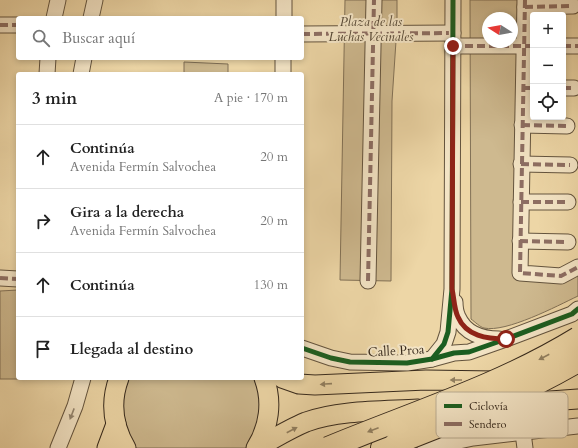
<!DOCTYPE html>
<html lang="es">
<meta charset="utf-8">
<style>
:root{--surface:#fff;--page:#f2f2f2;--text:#222;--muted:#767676;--line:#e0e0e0}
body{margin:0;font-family:Cardo,serif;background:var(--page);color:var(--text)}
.controls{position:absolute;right:12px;top:12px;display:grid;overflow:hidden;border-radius:4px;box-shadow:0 2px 6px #0003}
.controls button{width:36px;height:36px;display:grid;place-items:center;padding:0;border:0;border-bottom:1px solid var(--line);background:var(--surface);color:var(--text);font:20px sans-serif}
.compass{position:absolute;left:482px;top:12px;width:36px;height:36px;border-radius:50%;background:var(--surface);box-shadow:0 2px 6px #0003;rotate:281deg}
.stop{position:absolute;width:12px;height:12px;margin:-9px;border:3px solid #8f2418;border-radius:50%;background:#fff}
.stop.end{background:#8f2418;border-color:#fff;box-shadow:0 1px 4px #0008}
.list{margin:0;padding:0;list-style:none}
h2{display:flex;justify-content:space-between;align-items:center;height:52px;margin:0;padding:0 16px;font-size:17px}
h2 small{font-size:13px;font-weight:400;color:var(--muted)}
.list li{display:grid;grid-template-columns:26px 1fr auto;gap:12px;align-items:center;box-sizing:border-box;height:64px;padding:0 16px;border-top:1px solid var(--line)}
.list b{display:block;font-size:15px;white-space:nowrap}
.list p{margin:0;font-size:13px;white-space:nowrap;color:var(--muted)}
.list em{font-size:13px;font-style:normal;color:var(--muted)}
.icon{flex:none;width:22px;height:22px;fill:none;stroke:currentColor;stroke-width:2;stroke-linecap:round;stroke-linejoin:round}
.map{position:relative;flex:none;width:578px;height:448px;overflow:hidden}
.search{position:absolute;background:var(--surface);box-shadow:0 2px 6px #0003;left:16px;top:16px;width:288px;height:44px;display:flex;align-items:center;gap:10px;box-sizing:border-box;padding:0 14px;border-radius:4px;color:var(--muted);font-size:15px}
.panel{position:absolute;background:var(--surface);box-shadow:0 2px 6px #0003;left:16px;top:72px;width:288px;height:308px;border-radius:4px}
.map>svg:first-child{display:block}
.green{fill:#ceb98f;stroke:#827156;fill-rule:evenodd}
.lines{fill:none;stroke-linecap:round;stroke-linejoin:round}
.minor-casing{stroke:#64543e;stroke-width:17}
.major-casing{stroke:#36291c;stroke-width:21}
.highway-casing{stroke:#36291c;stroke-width:24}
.minor{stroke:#f3e4c5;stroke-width:15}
.major{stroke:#edd6a6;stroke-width:19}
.highway{stroke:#edd6a6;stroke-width:22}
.highway-bridge-casing{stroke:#36291c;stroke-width:24;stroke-linecap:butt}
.highway-bridge{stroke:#edd6a6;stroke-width:22}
.quiet{stroke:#8d6e63;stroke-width:4;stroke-dasharray:8 4;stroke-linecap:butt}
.cycleway-casing{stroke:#f3e4c5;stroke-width:8}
.cycleway{stroke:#1b5e20;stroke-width:5}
.oneway{fill:#928061}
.oneway2{fill:#948670}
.route{stroke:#8f2418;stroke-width:5}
.labels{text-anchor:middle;stroke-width:4;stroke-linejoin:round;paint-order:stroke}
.park-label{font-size:13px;font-style:italic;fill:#544633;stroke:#f3e4c5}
.street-label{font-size:13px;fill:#36291c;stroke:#f3e4c5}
.key{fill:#f3e4c5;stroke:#baac92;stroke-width:1}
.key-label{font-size:11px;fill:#36291c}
</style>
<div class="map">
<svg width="578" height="448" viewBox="0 0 578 448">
<rect width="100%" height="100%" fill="#edd6a6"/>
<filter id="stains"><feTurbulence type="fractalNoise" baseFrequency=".005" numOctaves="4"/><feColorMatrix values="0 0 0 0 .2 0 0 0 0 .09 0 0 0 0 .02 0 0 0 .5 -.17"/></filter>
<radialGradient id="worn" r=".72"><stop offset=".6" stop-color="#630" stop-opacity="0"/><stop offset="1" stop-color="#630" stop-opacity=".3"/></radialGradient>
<!-- green -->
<g class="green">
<polygon points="345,0 397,0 397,26 392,101 391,281 340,280"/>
<path d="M 470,0 L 521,0 L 515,277 L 547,277 L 578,261 L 578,296 C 557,306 506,333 484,328 C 480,327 475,322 471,319 ZM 488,18 L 512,18 L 512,42 L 488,42 Z"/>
<polygon points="184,62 228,64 228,74 184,74"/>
<polygon points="18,290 18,378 39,379 0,379 0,291"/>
<polygon points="126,378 257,378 262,411 248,448 135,448 121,413"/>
</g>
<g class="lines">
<!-- minor casing -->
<g class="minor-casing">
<g id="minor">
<polyline points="525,0 520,273 561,276 578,267"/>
<polyline points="525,7 573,6"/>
<polyline points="54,18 58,0"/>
<polyline points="91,18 95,0"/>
<polyline points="284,18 284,0"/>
<polyline points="0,25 18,25"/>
<polyline points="302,34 453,33"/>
<polyline points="453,46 533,46"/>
<polyline points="563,46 578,46"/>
<polyline points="47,74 48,58"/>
<polyline points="81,74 84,58"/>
<polyline points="283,74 283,58"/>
<polyline points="563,88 574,88"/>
<polyline points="522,125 567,126"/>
<polyline points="521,164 570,165"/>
<polyline points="521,202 568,202"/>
<polyline points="520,241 568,242"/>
<polyline points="0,278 18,279"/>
<polyline points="368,281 374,0"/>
<path d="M 455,302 C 455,306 456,313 458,317 C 465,333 482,339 499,339"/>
<polyline points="302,348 331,358 350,362 407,363 432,359 454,353 469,352 506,339 572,314 578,309"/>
<polyline points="432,359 444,344 448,332 452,289 453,0"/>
<polyline points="523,433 525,448"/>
<polyline points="58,448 75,406 83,378"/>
<polyline points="425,448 473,438 578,426"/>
</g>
</g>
<!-- major casing -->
<g class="major-casing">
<g id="major">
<path d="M 119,378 C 110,402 113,426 126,448"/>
<polyline points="282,378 299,384 315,385 426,380 495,381"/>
<polyline points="495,405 578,399"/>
<polyline points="107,448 116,424"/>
<path d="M 256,448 C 269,427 273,402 264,378"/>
<path d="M 257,448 C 273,439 289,429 306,422 C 338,410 384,411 418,409"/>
</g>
</g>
<!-- highway casing -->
<g class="highway-casing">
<polyline id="highway" points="382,448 396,443"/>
</g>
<!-- minor -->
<use href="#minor" class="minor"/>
<!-- major -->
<use href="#major" class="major"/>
<!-- highway -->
<use href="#highway" class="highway"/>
<!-- highway-bridge casing -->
<g class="highway-bridge-casing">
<g id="highway-bridge">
<path d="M 396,443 C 458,419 520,395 578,361"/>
<path d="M 328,448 C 412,413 500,386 578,338"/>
</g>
</g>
<!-- highway-bridge -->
<use href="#highway-bridge" class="highway-bridge"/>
<!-- quiet -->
<g class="quiet">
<polyline points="525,0 520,273 561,276 578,267"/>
<polyline points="525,7 573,6"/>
<polyline points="0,25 18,25"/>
<polyline points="302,34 453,33"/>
<polyline points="453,46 533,46"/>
<polyline points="563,46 578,46"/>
<polyline points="522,88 533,88"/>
<polyline points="563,88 574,88"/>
<polyline points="522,125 567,126"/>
<polyline points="521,164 570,165"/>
<polyline points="521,202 568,202"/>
<polyline points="520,241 568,242"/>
<polyline points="0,278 18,279"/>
<polyline points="368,281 374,0"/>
</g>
<!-- cycleway casing -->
<g class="cycleway-casing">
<g id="cycleway">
<polyline points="302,348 331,358 350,362 407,363 432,359 454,353 469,352 506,339 572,314 578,309"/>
<polyline points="432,359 444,344 448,332 452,289 453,0"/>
</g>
</g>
<!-- cycleway -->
<use href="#cycleway" class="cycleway"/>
</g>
<!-- one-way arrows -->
<defs><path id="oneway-solid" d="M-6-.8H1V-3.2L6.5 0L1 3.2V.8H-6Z"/></defs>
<g class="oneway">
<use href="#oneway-solid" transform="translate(544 357) rotate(152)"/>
<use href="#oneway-solid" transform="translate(456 380) rotate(180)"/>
<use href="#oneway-solid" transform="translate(326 384) rotate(176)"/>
<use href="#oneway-solid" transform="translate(292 430) rotate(-28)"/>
<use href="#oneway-solid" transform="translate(373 430) rotate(159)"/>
</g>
<use class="oneway2" href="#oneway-solid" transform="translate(72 414) rotate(111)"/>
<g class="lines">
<!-- route -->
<path class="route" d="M 453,46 L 452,289 C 454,297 454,309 458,317 C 466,336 487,339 506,339"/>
</g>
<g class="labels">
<!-- park labels -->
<g class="park-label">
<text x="371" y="26">Plaza de las<tspan x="371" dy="15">Luchas Vecinales</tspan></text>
</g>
<!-- street labels -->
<g class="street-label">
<text transform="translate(396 350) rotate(-3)" y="5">Calle Proa</text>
</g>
</g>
<!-- legend -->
<rect x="436" y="392" width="132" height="46" rx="6" class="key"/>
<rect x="444" y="404" width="18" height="4" fill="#1b5e20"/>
<rect x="444" y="422" width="18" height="4" fill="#8d6e63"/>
<g class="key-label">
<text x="469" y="410">Ciclovía</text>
<text x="469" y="428">Sendero</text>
</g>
<rect width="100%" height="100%" filter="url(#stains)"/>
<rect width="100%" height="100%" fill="url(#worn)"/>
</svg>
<div class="controls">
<button>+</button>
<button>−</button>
<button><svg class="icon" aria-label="locate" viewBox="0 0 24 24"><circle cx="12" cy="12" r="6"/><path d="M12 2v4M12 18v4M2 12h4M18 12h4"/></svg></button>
</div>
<svg class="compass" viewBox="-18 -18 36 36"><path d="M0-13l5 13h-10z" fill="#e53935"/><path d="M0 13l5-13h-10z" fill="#767676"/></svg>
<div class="stop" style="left:506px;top:339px"></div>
<div class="stop end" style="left:453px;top:46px"></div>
<div class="search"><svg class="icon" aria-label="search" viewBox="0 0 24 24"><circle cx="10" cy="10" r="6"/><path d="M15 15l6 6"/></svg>Buscar aquí</div>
<section class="panel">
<h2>3 min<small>A pie · 170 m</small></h2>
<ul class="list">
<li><svg class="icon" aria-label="ahead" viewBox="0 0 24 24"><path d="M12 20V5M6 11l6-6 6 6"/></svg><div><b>Continúa</b><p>Avenida Fermín Salvochea</p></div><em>20 m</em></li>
<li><svg class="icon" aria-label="right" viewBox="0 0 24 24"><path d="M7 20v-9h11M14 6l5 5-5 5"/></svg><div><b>Gira a la derecha</b><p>Avenida Fermín Salvochea</p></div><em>20 m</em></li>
<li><svg class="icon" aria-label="ahead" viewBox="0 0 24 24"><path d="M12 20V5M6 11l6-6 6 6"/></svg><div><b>Continúa</b></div><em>130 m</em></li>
<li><svg class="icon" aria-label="arrive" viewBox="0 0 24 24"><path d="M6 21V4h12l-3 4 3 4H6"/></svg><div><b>Llegada al destino</b></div></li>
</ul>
</section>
</div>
